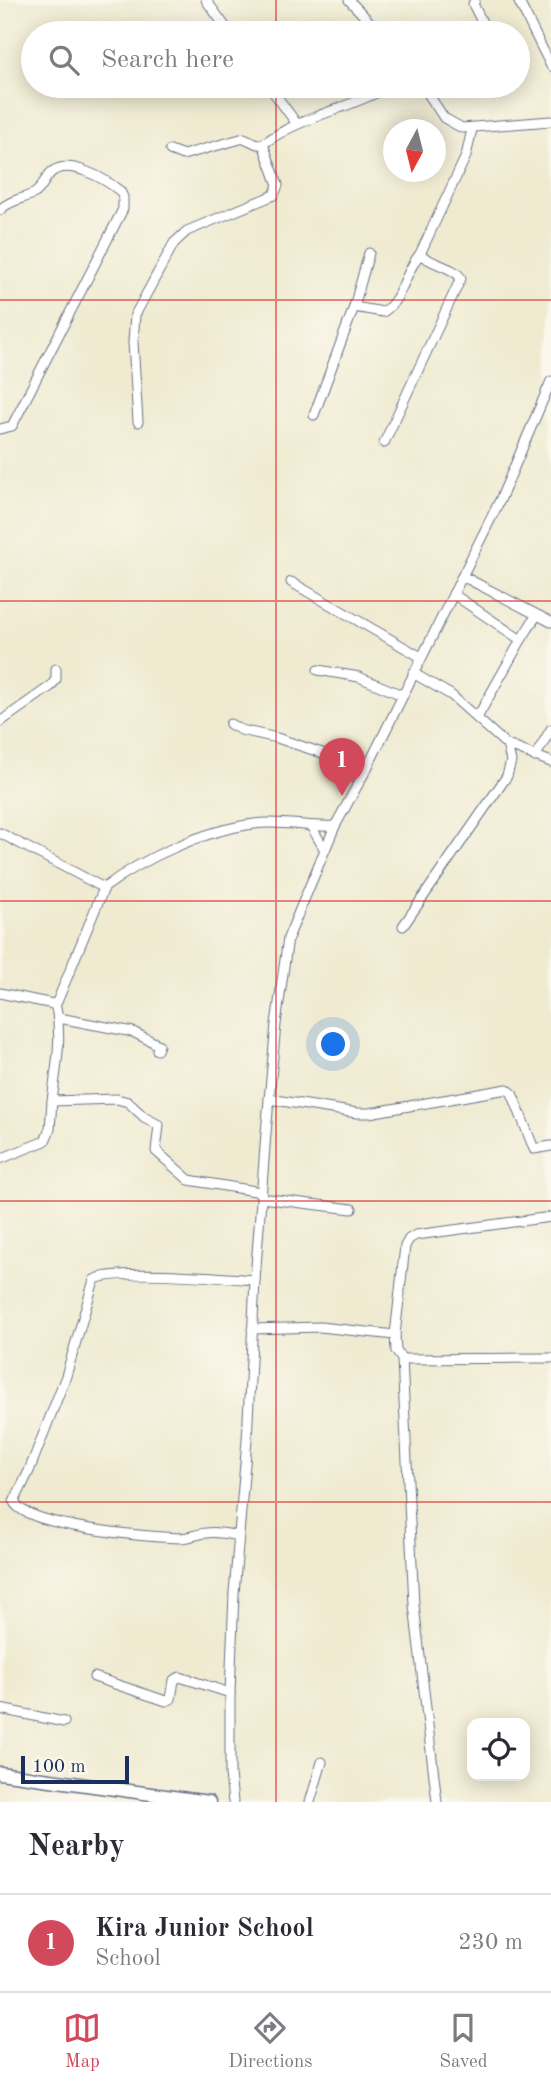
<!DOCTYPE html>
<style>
:root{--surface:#fff;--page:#f7f7f7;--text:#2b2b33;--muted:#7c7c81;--line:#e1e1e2;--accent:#d1495b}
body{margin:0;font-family:"Old Standard TT",serif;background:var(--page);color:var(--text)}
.controls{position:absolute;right:21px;bottom:21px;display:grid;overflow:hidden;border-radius:14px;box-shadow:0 4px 18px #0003}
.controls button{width:63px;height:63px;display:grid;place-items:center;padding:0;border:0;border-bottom:2px solid var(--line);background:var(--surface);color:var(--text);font:35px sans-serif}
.compass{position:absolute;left:383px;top:119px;width:63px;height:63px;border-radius:50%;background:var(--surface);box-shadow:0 4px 18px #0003;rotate:187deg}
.scale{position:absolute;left:21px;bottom:18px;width:108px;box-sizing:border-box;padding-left:7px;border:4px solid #1b2f5e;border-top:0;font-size:19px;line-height:24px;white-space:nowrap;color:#1b2f5e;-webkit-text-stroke:5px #fbf7ec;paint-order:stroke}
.you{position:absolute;left:334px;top:1045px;width:24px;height:24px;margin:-18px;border:5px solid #fff;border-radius:50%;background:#1a73e8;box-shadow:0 0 0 10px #1a73e833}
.badge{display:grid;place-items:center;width:46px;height:46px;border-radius:50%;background:var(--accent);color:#fff;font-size:23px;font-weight:700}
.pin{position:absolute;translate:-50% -58px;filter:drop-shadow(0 2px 4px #0008)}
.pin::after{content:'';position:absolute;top:37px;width:24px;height:21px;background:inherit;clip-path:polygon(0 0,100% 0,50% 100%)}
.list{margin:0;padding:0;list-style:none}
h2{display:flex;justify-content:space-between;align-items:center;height:91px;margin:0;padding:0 28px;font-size:30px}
h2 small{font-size:23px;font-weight:400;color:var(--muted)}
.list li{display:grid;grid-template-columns:46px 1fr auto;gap:21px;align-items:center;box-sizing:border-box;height:98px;padding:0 28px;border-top:2px solid var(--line)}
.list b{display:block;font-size:26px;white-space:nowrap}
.list p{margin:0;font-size:23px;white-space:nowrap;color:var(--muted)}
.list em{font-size:23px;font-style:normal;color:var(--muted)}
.icon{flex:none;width:38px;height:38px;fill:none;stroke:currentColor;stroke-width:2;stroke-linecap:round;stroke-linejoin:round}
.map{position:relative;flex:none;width:551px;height:1802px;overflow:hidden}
.search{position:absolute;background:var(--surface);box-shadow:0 4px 18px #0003;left:21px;right:21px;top:21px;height:77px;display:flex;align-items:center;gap:18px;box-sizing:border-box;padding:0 24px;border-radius:38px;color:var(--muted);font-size:26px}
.sheet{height:189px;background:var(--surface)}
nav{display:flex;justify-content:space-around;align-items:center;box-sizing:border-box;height:98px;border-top:2px solid var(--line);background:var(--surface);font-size:19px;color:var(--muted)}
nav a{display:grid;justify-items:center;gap:4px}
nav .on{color:var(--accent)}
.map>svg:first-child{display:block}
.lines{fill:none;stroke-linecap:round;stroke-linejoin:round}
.street-casing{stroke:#657086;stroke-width:11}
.secondary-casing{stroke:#657086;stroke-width:15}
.street{stroke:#fff;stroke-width:9}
.secondary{stroke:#fff;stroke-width:12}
.grid{fill:none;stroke:#d62828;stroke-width:2;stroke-opacity:0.55}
</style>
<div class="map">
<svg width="551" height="1802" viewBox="0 0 551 1802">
<rect width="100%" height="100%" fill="#fbf7ec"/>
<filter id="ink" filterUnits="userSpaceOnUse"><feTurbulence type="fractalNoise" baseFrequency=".0143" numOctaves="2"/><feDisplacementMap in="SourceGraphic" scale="14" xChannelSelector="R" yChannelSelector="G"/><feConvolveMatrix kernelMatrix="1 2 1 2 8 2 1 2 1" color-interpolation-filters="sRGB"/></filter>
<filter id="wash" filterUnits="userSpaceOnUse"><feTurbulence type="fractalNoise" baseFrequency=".00686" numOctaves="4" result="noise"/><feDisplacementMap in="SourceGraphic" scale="28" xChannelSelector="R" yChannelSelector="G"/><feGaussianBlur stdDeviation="1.57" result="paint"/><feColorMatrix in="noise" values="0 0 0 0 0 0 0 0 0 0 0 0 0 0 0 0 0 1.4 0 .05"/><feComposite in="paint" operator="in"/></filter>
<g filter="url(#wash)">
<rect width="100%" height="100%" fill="#efead0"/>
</g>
<g filter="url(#ink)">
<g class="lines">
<!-- street casing -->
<g class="street-casing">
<g id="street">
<polyline points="206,0 230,33"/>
<polyline points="349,0 380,33"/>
<polyline points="475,0 473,4 482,22"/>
<polyline points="518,0 551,66"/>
<polyline points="269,86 297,124"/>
<polyline points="423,86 444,118 462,128 551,121"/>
<polyline points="170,150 183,155 244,138 257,144 263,144"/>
<path d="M 0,210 C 9,200 24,199 35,193 C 43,188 45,176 53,171 C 71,159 105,179 120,191 L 123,197 L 123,209 L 12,426 L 0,429"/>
<polyline points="354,307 369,253"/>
<path d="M 314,415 L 354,307 L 383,312 C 402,301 405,271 420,254 L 466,156 L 472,129"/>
<path d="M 138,422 L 133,342 L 135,315 L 174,243 L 187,231 L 274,195 L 278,185 L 263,144 C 301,116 349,109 390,86"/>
<path d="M 384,443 L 461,278 C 453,266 432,265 420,254"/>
<polyline points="461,578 468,579 551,622"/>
<polyline points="291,582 421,657"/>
<polyline points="453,594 521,640 477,718"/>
<polyline points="521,640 536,616"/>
<polyline points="318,670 359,677 402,695"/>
<polyline points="413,673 451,695 507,745 551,762"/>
<polyline points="0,722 51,686 56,679 56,669"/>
<polyline points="230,724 241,730 277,738 367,768"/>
<polyline points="535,757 551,729"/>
<polyline points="312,828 325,850"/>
<path d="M 0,833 L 104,888 C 143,858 205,830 254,824 C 281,820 308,828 335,826"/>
<polyline points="403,926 507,776 511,761 507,745"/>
<polyline points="0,993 53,1004 57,1002 104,888"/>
<path d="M 55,1003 C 63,1037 56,1068 52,1101 L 117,1099 L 128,1102 L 144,1117 L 159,1125 L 156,1151 L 189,1180 L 261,1192"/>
<polyline points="59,1018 133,1032 159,1045 157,1050"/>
<polyline points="269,1099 357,1113 369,1113 507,1089 512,1093 534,1149 551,1146"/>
<polyline points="0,1159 45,1141 50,1129 52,1101"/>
<polyline points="261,1198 352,1209"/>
<polyline points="252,1329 320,1327 395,1335"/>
<polyline points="402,1359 551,1358"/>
<path d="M 238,1536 C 228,1534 217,1531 206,1533 C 197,1534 189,1538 180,1538 C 151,1537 26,1527 14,1502 L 29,1471 L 66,1376 L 94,1280 C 111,1268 228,1278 255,1280"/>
<polyline points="94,1677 166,1701 171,1699 174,1680 180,1677 230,1693"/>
<polyline points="0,1709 64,1722"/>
<polyline points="233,1802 230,1774 230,1693 234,1593 247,1440 255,1280 266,1133 276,1024 288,938 335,826 367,768 501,498 551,381"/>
<polyline points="310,1802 322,1762"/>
<polyline points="437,1802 414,1605 402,1359 396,1351 395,1335 405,1246 409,1239 416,1235 551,1217"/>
</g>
</g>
<!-- secondary casing -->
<g class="secondary-casing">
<polyline id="secondary" points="0,1773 209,1802"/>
</g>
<!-- street -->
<use href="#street" class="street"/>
<!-- secondary -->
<use href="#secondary" class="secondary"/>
</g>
</g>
<!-- grid -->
<path class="grid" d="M 276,0 L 276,33M 276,86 L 276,1802M 0,300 L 551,300M 0,601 L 551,601M 0,901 L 551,901M 0,1201 L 551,1201M 0,1502 L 551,1502"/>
</svg>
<div class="controls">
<button><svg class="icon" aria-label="locate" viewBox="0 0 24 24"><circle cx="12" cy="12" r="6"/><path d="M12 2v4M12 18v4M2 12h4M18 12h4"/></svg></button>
</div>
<svg class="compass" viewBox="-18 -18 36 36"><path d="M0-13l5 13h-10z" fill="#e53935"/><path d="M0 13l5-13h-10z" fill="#7c7c81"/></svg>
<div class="scale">100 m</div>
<div class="you"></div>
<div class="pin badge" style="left:342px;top:796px">1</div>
<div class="search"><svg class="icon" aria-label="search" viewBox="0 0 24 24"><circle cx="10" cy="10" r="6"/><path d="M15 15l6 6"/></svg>Search here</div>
</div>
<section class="sheet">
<h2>Nearby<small></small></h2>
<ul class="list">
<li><span class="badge">1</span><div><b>Kira Junior School</b><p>School</p></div><em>230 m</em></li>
</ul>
</section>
<nav>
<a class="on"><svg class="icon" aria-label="map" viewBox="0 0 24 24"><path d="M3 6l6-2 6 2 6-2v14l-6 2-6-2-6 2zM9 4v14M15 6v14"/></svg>Map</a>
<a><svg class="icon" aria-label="directions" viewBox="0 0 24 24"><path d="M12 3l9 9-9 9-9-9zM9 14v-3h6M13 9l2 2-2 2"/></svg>Directions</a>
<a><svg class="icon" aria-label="saved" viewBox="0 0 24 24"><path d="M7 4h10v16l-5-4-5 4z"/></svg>Saved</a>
</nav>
